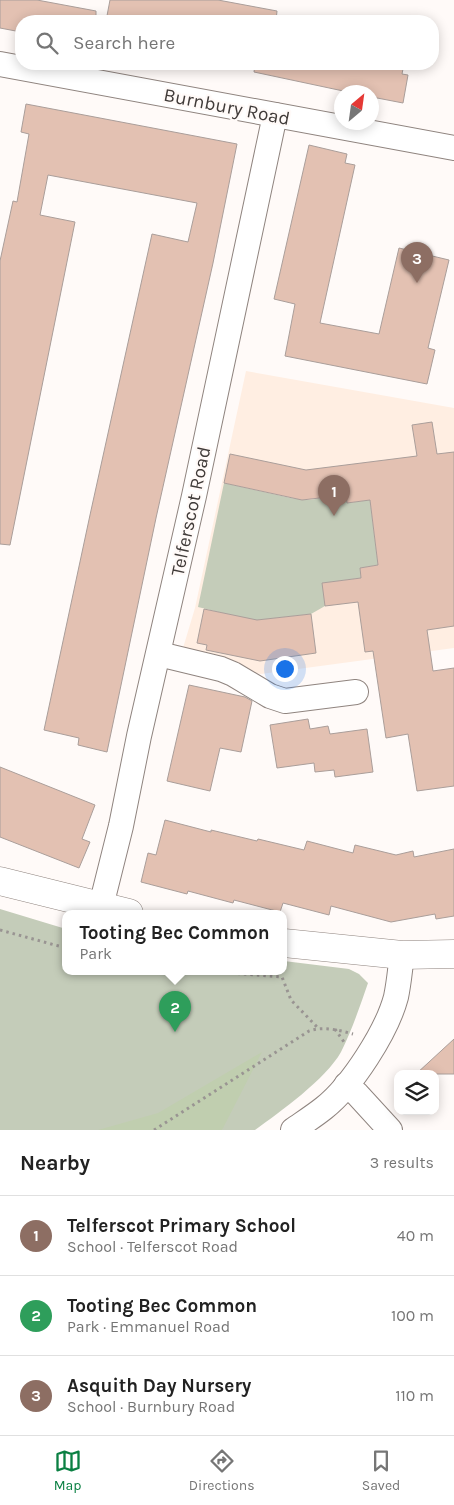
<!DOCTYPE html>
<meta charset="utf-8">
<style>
:root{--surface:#fff;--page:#f2f2f2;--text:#222;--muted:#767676;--line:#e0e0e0;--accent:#0b8043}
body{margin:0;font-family:Karla,sans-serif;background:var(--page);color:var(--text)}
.controls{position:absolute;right:15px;bottom:15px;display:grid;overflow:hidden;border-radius:10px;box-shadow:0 2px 12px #0003}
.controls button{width:45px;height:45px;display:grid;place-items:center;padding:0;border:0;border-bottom:1px solid var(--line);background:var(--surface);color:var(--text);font:25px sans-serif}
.compass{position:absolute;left:334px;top:85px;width:45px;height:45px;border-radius:50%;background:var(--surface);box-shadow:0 2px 12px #0003;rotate:29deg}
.you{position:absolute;left:284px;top:668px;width:18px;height:18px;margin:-12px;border:4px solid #fff;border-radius:50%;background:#1a73e8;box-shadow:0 0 0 8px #1a73e833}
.badge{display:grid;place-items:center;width:32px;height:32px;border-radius:50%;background:var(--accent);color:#fff;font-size:16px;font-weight:700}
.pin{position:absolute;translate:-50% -41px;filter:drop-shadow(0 1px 2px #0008)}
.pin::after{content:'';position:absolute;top:26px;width:18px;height:15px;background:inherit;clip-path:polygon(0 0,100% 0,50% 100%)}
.popup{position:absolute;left:62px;top:910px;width:225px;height:65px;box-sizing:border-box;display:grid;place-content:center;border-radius:10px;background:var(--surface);filter:drop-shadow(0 1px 4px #0005);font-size:16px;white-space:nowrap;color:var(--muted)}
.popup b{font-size:19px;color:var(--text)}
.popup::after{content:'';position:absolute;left:50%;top:100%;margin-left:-10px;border:10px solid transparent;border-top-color:var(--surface)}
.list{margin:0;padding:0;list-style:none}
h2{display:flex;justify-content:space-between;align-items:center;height:65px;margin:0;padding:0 20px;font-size:21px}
h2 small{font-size:16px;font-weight:400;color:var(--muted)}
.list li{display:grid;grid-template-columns:32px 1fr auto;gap:15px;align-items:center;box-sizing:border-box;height:80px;padding:0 20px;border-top:1px solid var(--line)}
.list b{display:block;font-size:19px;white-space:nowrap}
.list p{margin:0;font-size:16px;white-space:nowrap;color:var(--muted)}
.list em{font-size:16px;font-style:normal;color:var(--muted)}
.icon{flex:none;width:28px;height:28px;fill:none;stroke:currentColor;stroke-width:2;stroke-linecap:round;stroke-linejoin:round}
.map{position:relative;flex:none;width:454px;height:1130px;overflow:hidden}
.search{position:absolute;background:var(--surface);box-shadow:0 2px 12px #0003;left:15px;right:15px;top:15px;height:55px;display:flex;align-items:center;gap:12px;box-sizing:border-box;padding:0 18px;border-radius:20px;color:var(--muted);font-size:19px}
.sheet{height:305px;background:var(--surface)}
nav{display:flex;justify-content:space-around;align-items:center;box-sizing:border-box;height:70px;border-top:1px solid var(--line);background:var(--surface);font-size:14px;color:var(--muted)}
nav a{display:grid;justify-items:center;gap:2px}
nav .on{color:var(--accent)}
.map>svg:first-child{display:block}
.education{fill:#ffeee2}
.green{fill:#c4ccb9}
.forest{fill:#c0ceaf}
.building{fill:#e3c1b2;stroke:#aa9e9a}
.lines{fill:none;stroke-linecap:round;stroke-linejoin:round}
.minor-casing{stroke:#8f847f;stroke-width:26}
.tertiary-casing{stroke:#8f847f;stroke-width:29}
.path{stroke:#999492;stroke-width:3;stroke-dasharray:2.5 4;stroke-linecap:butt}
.minor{stroke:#fff;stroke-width:24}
.tertiary{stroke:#fff;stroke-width:28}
.labels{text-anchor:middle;stroke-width:4.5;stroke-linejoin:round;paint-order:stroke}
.street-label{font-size:19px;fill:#403b39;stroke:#fffaf8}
</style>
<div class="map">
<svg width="454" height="1130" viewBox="0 0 454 1130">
<rect width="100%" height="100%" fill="#fffaf8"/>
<!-- education -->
<polygon class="education" points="246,371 454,408 454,648 261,674 180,658 195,608"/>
<!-- green -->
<g class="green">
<polygon points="224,483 291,498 308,500 346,495 347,503 370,500 378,565 360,568 361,578 323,583 325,606 311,614 242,622 239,617 198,607"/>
<path d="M 0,909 L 66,929 L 66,971 L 284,971 L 284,961 L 349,969 L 359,974 L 368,983 C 360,1006 352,1030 341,1052 C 326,1079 280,1112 255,1130 L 0,1130 Z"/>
</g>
<!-- forest -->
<polygon class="forest" points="262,1052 222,1130 98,1130 158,1113"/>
<!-- building -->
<g class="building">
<polygon points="0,0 37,0 96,11 96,21 21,21 21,32 0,28"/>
<polygon points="110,0 218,0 277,11 276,21 106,21"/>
<polygon points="255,64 404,64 402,74 408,75 403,103 372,97 372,92 348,92 254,72"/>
<polygon points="26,104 237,144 213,263 156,518 107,752 78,745 79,738 44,730 90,515 152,234 188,242 197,203 48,175 40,215 75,222 10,545 0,544 0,261 13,201 17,202 29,134 21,132"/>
<polygon points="309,145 347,154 345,163 355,165 320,323 379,334 399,248 449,260 428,348 435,350 427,384 285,356 295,304 274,299"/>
<polygon points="432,422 437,454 454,452 454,626 427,630 433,671 454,668 454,786 417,791 408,734 386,738 373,651 365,652 358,602 325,606 322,583 361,578 360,568 378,565 370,500 347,503 346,495 302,500 224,483 230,454 306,470 417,456 412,425"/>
<polygon points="204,609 257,620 311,614 316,653 260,661 206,650 207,645 197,643"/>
<polygon points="189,685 245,697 252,701 241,752 220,748 210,791 167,781"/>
<polygon points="308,719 310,729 328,726 330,734 367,729 373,772 335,777 334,770 315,772 314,763 277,768 270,725"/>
<polygon points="0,767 95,805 82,839 90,842 79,868 0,837"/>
<polygon points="165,820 211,832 211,830 257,841 258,839 304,850 307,841 353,853 355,845 396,855 413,851 414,857 454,849 454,916 436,919 435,914 391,922 331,906 329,915 283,903 280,912 234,900 233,903 188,891 187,894 141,882 148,853 156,855"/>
<polygon points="454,1039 454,1074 416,1074"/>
</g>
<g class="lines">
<!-- minor casing -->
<g class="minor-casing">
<g id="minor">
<polyline points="0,64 454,148"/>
<polyline points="159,654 221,669 233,674 270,696 285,701 356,692"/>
<polyline points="101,906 121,826 139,736 194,496 275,115"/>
<polyline points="346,1085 357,1094 390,1130"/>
<path d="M 293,1130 C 303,1123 314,1116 324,1108 C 352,1086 387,1031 396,997 C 399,983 400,969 402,955"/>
</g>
</g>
<!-- tertiary casing -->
<g class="tertiary-casing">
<g id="tertiary">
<polyline points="0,881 129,913"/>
<polyline points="284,943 402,955 454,954"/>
</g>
</g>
<!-- path -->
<g class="path">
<polyline points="0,930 66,948"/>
<polyline points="205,971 282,977 291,1000 318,1028"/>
<polyline points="335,1029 346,1045"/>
<path d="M 154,1130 L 309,1031 C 324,1026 338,1030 353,1034"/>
</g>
<!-- minor -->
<use href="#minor" class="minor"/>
<!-- tertiary -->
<use href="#tertiary" class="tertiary"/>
</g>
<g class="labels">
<!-- street labels -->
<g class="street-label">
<text transform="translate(227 106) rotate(11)" y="7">Burnbury Road</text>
<text transform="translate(190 511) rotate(-78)" y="7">Telferscot Road</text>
</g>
</g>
</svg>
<div class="controls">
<button><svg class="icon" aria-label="layers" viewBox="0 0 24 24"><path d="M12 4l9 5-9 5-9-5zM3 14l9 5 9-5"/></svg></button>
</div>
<svg class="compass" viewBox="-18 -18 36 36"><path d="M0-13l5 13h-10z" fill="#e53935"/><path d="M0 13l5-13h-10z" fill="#767676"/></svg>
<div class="you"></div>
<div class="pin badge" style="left:334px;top:516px;background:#8d6e63">1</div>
<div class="pin badge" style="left:175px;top:1032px;background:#2e9e5b">2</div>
<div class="popup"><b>Tooting Bec Common</b>Park</div>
<div class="pin badge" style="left:417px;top:283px;background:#8d6e63">3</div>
<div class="search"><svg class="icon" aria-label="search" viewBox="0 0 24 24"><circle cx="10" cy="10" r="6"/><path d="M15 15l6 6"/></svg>Search here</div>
</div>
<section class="sheet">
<h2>Nearby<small>3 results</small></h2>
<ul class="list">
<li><span class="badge" style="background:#8d6e63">1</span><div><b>Telferscot Primary School</b><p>School · Telferscot Road</p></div><em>40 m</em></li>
<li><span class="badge" style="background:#2e9e5b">2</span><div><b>Tooting Bec Common</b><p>Park · Emmanuel Road</p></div><em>100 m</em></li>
<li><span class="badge" style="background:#8d6e63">3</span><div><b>Asquith Day Nursery</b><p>School · Burnbury Road</p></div><em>110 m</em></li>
</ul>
</section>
<nav>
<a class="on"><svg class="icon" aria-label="map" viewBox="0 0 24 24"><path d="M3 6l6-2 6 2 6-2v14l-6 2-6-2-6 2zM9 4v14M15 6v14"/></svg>Map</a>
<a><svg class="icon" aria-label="directions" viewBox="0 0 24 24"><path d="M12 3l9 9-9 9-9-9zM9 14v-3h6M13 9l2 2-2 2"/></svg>Directions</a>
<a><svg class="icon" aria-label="saved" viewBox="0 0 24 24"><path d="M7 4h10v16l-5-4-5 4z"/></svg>Saved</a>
</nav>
